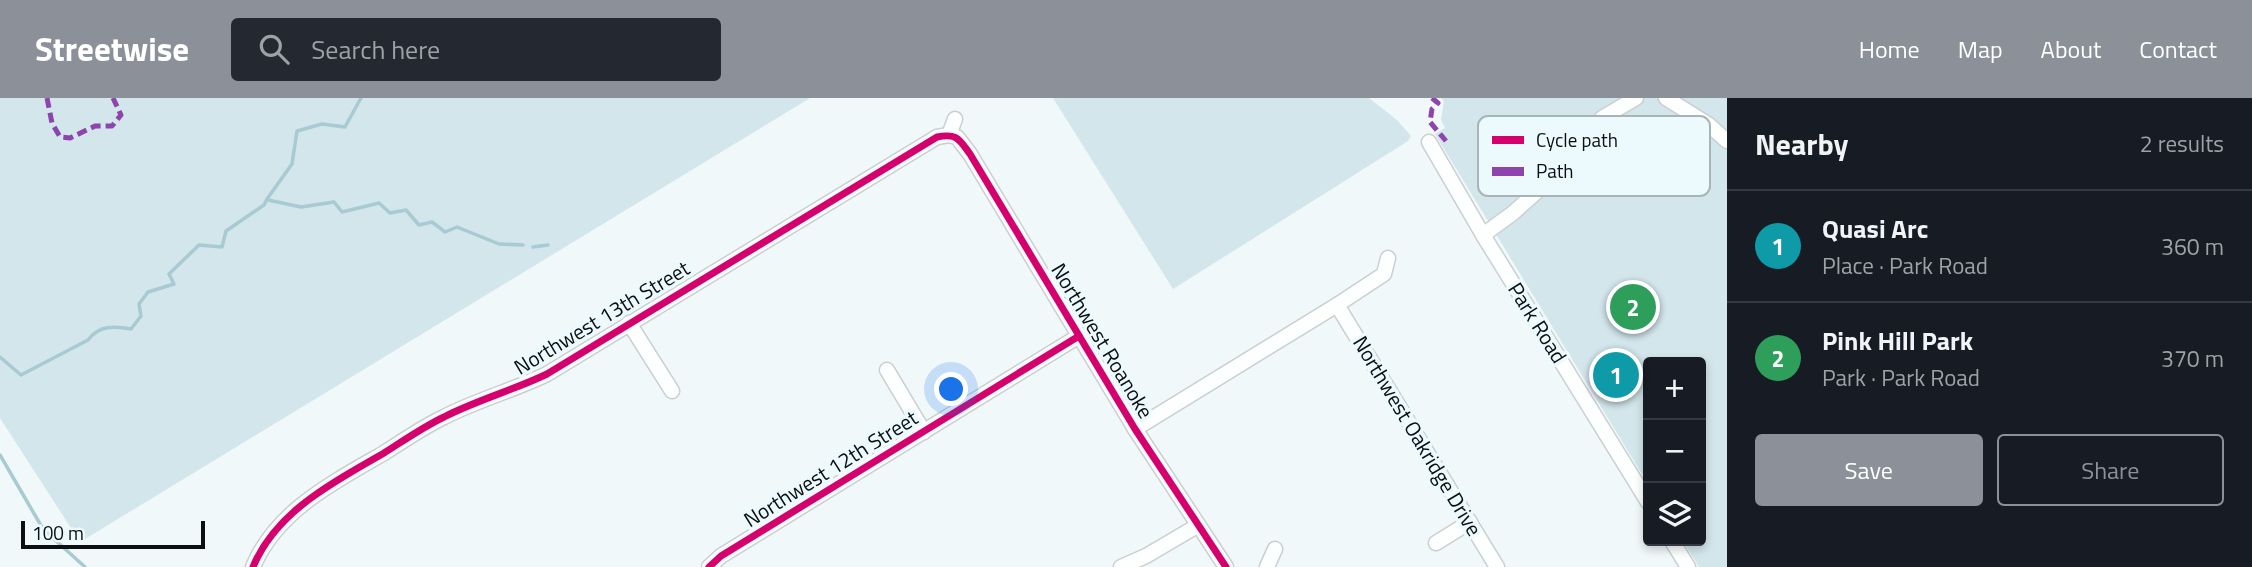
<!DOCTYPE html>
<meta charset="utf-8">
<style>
:root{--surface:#171b24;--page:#242831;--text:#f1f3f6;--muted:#9ea1a6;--line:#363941;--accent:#8c9099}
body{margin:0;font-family:"Titillium Web",sans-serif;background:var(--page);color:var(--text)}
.controls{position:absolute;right:21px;bottom:21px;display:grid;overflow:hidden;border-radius:7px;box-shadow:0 4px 10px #0003}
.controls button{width:63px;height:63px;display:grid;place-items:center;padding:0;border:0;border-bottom:2px solid var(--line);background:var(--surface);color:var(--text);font:35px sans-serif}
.scale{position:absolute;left:21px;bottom:18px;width:184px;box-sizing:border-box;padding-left:7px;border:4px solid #0a0f0f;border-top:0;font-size:19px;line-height:24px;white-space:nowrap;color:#0a0f0f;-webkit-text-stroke:5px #edfafd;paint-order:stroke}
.you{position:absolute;left:952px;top:292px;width:24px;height:24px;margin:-18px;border:5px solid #fff;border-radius:50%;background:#1a73e8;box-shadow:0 0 0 10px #1a73e833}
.badge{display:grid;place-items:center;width:46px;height:46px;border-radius:50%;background:var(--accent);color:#fff;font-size:23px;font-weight:700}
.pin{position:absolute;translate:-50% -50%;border:4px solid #fff;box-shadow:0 2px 7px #0006}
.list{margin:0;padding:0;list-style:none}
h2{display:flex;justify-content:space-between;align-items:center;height:91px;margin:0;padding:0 28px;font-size:30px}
h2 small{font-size:23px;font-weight:400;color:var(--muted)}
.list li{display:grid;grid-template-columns:46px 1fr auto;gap:21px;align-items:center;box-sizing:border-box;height:112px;padding:0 28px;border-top:2px solid var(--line)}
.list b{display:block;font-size:26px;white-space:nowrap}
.list p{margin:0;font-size:23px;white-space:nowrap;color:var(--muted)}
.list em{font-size:23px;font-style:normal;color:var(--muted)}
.actions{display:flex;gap:14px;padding:21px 28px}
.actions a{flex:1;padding:16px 0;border:2px solid var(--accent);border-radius:7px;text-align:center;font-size:24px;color:var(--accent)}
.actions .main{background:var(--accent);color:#fff}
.icon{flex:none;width:38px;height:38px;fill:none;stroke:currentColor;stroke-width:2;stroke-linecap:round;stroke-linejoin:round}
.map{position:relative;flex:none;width:1727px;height:469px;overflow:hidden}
header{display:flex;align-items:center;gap:42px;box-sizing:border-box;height:98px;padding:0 35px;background:var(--accent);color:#fff}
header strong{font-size:33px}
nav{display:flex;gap:38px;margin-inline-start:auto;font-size:24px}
.search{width:490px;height:63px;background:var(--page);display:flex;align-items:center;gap:18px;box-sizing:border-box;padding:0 24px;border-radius:7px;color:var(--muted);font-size:26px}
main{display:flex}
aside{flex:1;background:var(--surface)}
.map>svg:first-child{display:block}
.green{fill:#d2e6eb}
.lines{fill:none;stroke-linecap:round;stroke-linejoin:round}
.stream{stroke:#a8cad2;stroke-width:3.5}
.minor-casing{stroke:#cacfd1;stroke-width:17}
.minor{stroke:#fdfefe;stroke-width:14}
.quiet{stroke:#8e44ad;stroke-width:5;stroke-dasharray:10 5;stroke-linecap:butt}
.cycleway-casing{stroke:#edfafd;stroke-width:11}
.cycleway{stroke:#d6006c;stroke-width:7}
.labels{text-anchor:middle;stroke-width:7;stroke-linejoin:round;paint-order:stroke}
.street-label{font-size:21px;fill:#0a0f0f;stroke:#edfafd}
.key{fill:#edfafd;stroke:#a9b4b6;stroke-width:2}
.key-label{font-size:19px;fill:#0a0f0f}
</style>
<header>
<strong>Streetwise</strong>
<div class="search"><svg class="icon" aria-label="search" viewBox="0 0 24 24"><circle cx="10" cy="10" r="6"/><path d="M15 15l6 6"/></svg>Search here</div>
<nav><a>Home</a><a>Map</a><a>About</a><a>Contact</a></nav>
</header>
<main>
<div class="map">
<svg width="1727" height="469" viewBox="0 0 1727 469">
<rect width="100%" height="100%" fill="#f0f8fa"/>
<!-- green -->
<g class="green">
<polygon points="0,0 810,0 80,444 0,320"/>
<polygon points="1053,0 1369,0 1397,22 1411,38 1408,43 1173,191"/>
<polygon points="1441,0 1727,0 1727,469 1699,469 1683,443 1701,443 1701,264 1648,264 1648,386 1435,36 1445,30 1441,22 1444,3"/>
</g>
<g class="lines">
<!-- stream -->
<g class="stream">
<polyline points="268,102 301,109 334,104 342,114 379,105 390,115 406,112 419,127 432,124 445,134 457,129 499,146 523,147"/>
<polyline points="533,149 548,147"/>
<path d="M 0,259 L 21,277 L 88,242 C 99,227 114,228 131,231 L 141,218 L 139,206 L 148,194 L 174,186 L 169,176 L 199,147 L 222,149 L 226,133 L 264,107 L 267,101 L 292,66 L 297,33 L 322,26 L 345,29 L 361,0"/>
<polyline points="0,357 43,431 85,469"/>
</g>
<!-- minor casing -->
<g class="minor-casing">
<g id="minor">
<polyline points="1666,0 1709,27 1727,43"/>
<polyline points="949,37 957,39 970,56 1135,331 1226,469"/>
<polyline points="949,37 955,21"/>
<polyline points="1429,44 1483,137 1648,404"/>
<polyline points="1483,137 1513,115 1542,89 1602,20 1636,0"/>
<polyline points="1337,207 1497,469"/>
<polyline points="629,225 672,293"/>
<polyline points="887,272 924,334"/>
<polyline points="1135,331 1337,207 1384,176 1388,160"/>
<polyline points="1672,443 1688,469"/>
<polyline points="1436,445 1470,424"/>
<path d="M 253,469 C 276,413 334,384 384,355 C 403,343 423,329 444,319 C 477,302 514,292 547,276 L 937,39 L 949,37"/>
<polyline points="709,469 721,458 1079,238"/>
<polyline points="1121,469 1146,458 1197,428"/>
<polyline points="1267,469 1275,451"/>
</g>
</g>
<!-- minor -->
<use href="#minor" class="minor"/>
<!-- quiet -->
<g class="quiet">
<polyline points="47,0 52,25 60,39 70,40 95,28 112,28 121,17 113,0"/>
<polyline points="1432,0 1438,5 1432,11 1430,24 1446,43"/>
</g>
<!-- cycleway casing -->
<g class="cycleway-casing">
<g id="cycleway">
<path d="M 253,469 C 276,413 334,384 384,355 C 403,343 423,329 444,319 C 477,302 514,292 547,276 L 937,39 C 957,35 959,41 970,56 L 1135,331 L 1226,469"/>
<polyline points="709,469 721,458 1079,238"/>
</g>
</g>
<!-- cycleway -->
<use href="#cycleway" class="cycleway"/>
</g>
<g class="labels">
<!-- street labels -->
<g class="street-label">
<text transform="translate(602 220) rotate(-31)" y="7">Northwest 13th Street</text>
<text transform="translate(1537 225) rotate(58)" y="7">Park Road</text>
<text transform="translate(1102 243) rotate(59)" y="7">Northwest Roanoke</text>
<text transform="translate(1417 338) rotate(59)" y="7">Northwest Oakridge Drive</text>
<text transform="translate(831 371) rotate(-32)" y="7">Northwest 12th Street</text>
</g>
</g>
<!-- legend -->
<rect x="1478" y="18" width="232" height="80" rx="10" class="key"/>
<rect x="1492" y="38" width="32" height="8" fill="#d6006c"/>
<rect x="1492" y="69" width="32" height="9" fill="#8e44ad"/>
<g class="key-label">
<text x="1536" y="49">Cycle path</text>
<text x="1536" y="80">Path</text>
</g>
</svg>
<div class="controls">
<button>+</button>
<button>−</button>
<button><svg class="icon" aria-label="layers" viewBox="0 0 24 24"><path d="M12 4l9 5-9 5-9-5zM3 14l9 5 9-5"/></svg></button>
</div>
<div class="scale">100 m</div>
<div class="you"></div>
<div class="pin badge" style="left:1616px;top:277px;background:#0f9aa8">1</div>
<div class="pin badge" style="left:1633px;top:209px;background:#2e9e5b">2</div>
</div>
<aside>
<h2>Nearby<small>2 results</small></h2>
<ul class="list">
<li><span class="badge" style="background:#0f9aa8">1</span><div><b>Quasi Arc</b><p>Place · Park Road</p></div><em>360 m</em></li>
<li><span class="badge" style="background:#2e9e5b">2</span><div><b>Pink Hill Park</b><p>Park · Park Road</p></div><em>370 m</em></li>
</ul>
<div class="actions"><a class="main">Save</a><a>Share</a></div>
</aside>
</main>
